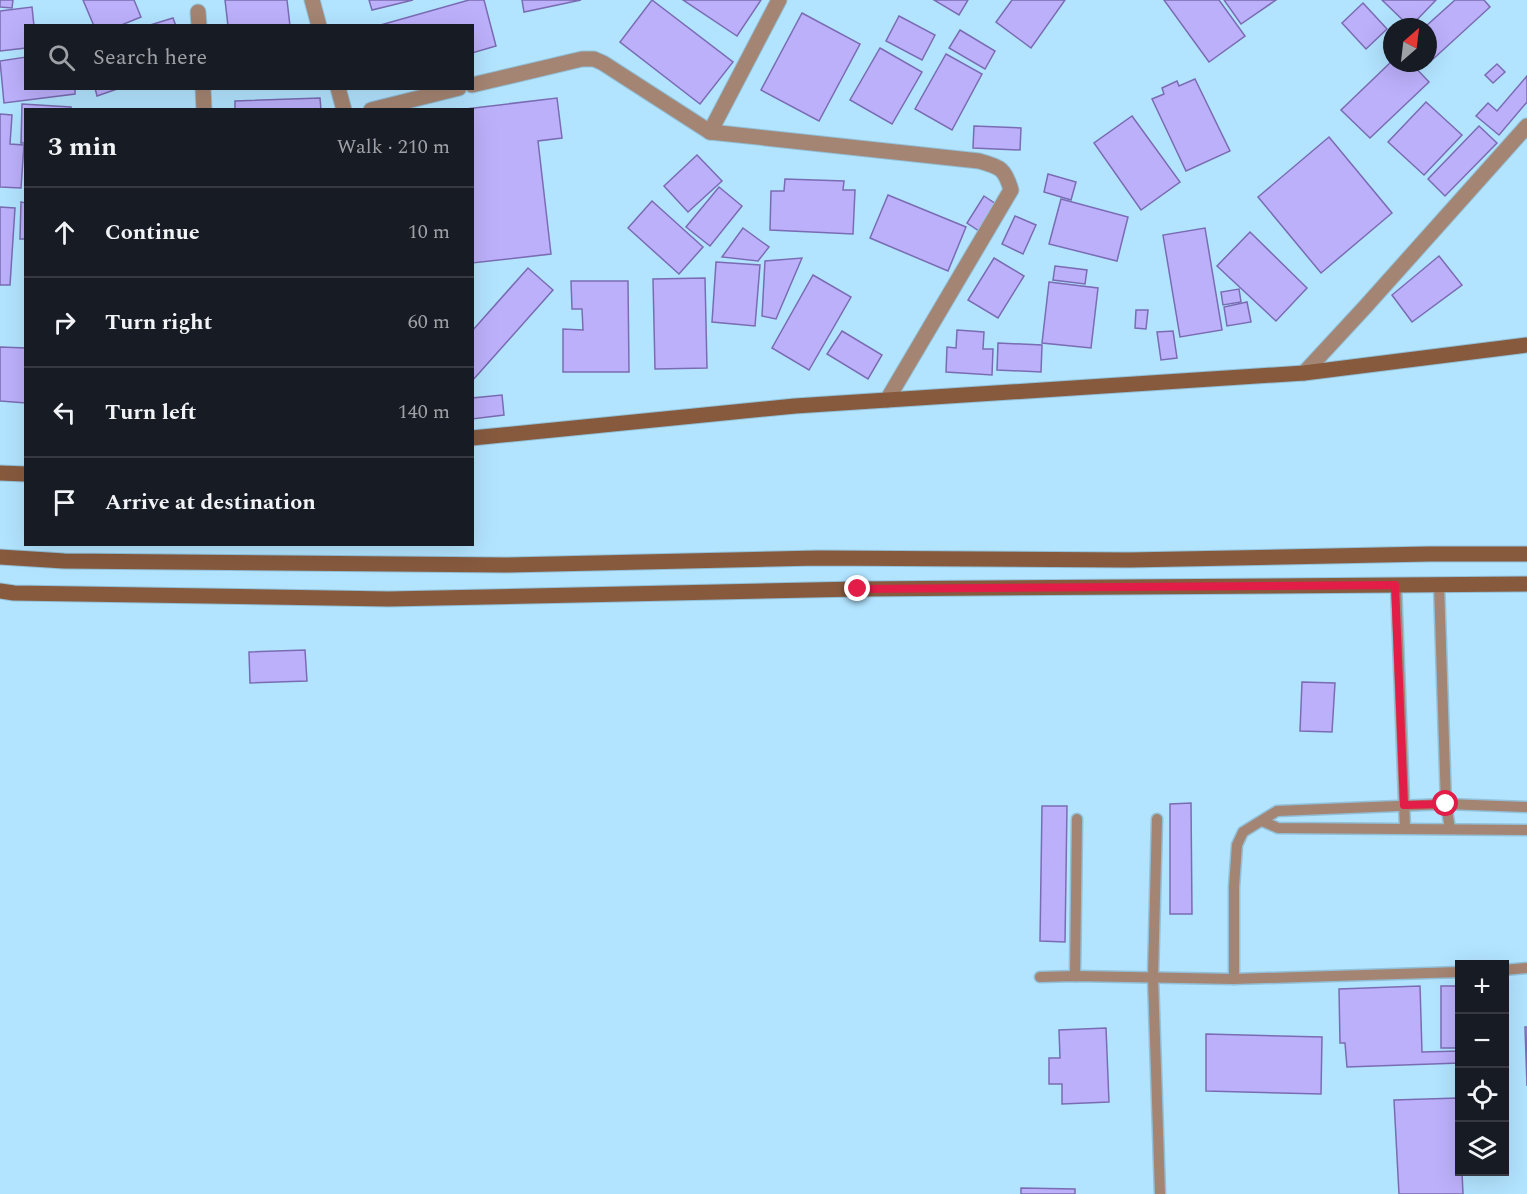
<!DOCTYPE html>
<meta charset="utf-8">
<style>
:root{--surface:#171b24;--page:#20242c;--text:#f1f3f6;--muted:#9ea1a6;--line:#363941}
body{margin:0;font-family:Spectral,serif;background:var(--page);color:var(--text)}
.controls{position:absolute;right:18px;bottom:18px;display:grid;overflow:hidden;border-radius:0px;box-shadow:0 6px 24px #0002}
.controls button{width:54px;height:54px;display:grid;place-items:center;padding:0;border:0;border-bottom:2px solid var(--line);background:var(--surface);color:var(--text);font:30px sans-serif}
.compass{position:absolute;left:1383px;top:18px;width:54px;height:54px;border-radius:50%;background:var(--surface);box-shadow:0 6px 24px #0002;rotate:28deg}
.stop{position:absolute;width:18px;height:18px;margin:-14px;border:4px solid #e11d48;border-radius:50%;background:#fff}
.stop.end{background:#e11d48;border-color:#fff;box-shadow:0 2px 6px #0008}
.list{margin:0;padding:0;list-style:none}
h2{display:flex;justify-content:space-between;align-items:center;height:78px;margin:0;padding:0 24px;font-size:26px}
h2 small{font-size:20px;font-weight:400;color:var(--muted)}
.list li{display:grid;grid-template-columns:39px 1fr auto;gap:18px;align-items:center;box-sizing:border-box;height:90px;padding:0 24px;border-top:2px solid var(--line)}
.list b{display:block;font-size:22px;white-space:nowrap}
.list em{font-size:20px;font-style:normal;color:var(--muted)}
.icon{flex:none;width:33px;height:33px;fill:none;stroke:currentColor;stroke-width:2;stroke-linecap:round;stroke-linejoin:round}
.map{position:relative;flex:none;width:1527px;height:1194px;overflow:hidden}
.search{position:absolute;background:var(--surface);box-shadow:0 6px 24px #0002;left:24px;top:24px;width:450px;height:66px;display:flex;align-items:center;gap:15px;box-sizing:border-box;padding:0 21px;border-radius:0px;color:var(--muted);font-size:22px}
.panel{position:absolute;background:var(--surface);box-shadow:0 6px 24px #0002;left:24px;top:108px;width:450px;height:438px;border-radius:0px}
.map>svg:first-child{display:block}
.building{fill:#bcb0fb;stroke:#7a6cb3;stroke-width:1.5}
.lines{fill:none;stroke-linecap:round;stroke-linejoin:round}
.service-casing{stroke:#92c0d9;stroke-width:13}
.minor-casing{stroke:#92c0d9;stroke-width:17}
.secondary-casing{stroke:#92c0d9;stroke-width:17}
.service{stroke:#a48472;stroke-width:10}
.minor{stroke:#a48472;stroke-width:15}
.secondary{stroke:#875a3e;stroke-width:15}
.route{stroke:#e11d48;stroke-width:8}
</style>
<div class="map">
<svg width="1527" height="1194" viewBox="0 0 1527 1194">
<rect width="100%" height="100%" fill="#b2e4ff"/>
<!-- building -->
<g class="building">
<polygon points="0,0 13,0 12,8 0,7"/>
<polygon points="83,0 134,0 141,17 119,26 94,26"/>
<polygon points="225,0 287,0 290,26 228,26"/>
<polygon points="369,0 413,0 372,10"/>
<polygon points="469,0 484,0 496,46 472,53 472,26 377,26"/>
<polygon points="522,0 581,0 524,12"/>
<polygon points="652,0 733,62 700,104 620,42"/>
<polygon points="683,0 761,0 737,36"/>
<polygon points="934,0 968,0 959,15"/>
<polygon points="1012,0 1065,0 1031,48 996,22"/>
<polygon points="1164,0 1219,0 1245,36 1209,62"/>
<polygon points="1224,0 1276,0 1241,24"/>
<polygon points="1382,0 1436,0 1410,27"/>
<polygon points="1455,0 1484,0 1490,7 1431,61 1428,57 1428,27 1425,27"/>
<polygon points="1363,3 1387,29 1366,49 1342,23"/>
<polygon points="32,7 34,26 26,26 26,48 0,51 0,11"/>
<polygon points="802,13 860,44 819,121 761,90"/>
<polygon points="899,16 935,35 922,60 886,41"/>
<polygon points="173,18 176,26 147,26"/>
<polygon points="960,30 995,51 985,69 949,48"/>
<polygon points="880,48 922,72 892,124 850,100"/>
<polygon points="946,54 982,74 952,130 915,109"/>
<polygon points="26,57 26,88 75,88 75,94 4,103 0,61"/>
<polygon points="1392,61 1392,63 1411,63 1429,82 1370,138 1341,110"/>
<polygon points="1497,64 1505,72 1493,83 1485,75"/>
<polygon points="1527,76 1527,102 1499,135 1476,116 1488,103 1497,111"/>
<polygon points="1195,79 1230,151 1186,171 1152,99 1164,94 1162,88 1177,81 1179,86"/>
<polygon points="95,88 120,88 97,96"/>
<polygon points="320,98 321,110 235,110 235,101"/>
<polygon points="557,98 562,138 538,141 551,254 472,263 472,110 457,110"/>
<polygon points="1426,102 1462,135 1424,175 1388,142"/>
<polygon points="22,104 71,107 71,110 26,110 26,143 21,143"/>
<polygon points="0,114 12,115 10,144 24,145 21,188 0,187"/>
<polygon points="1132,116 1180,182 1141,210 1094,143"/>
<polygon points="974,126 1021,128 1020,150 973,148"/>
<polygon points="1479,126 1497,143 1445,196 1428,179"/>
<polygon points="1329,137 1392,213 1321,273 1258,197"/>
<polygon points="697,155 722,181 688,212 664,186"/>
<polygon points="1048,174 1076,182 1071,200 1044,192"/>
<polygon points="785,179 844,181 843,190 855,190 853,234 770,230 771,191 784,191"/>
<polygon points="719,187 742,206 710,246 686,227"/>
<polygon points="888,195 966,227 948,271 870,238"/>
<polygon points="984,196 996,204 979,231 967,223"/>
<polygon points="1061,199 1128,217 1117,261 1049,244"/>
<polygon points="652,201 703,247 679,274 628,228"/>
<polygon points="21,202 26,203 26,239 20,239"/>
<polygon points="0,207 15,208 10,285 0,285"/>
<polygon points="1015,216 1036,225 1023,254 1002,244"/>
<polygon points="743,228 769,247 758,261 722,257"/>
<polygon points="1205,228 1222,330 1180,337 1163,235"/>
<polygon points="1250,232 1307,288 1276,321 1217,266"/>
<polygon points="1439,256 1462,285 1412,322 1392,295"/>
<polygon points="802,258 776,319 762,316 765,261"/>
<polygon points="994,258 1024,276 998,318 968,300"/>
<polygon points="716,262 760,265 755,326 712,322"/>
<polygon points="1055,266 1087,270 1085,284 1053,280"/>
<polygon points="528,268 553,290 472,381 472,331"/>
<polygon points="813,275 851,297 809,370 772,348"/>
<polygon points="705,278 707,368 655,369 653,279"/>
<polygon points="571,281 628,281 629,372 563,372 563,329 583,330 582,309 572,309"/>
<polygon points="1049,282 1098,288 1091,348 1042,343"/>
<polygon points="1239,289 1241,302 1223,305 1221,292"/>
<polygon points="1247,302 1251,322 1227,326 1224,307"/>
<polygon points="1136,310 1148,310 1146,329 1135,328"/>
<polygon points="957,330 984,332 983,349 993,349 992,375 946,372 947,347 956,348"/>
<polygon points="842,331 882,355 868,379 827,354"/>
<polygon points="1173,331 1177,358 1161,360 1157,332"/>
<polygon points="998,343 1042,345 1041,372 997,370"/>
<polygon points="0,347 26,348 26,403 0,401"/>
<polygon points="502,395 504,415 472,419 472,398"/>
<polygon points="305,650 307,681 250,683 249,652"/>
<polygon points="1302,682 1335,683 1332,732 1300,731"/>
<polygon points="1191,803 1192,914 1170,914 1170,804"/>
<polygon points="1042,806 1067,806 1065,942 1040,941"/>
<polygon points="1420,986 1422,1052 1460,1051 1460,1063 1347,1067 1345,1043 1340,1043 1339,989"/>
<rect x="1441" y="986" width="19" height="62"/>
<polygon points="1525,1027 1527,1027 1527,1086"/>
<polygon points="1106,1028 1109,1102 1062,1104 1062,1084 1049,1084 1049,1058 1060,1058 1059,1030"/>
<polygon points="1206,1034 1322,1037 1321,1094 1206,1091"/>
<polygon points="1458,1098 1460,1172 1462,1172 1463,1194 1399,1194 1394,1100"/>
<polygon points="1021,1188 1075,1189 1075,1194 1021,1194"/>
</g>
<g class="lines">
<!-- service casing -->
<g class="service-casing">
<g id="service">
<polyline points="1439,584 1446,804 1450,829"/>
<polyline points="1396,585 1405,828"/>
<polyline points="1157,819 1153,977 1160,1194"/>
<polyline points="1262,821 1278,828 1527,830"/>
<polyline points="1504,970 1527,968"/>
<polyline points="1075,976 1077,819"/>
<polyline points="1040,977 1075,976 1234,979 1460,972"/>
<polyline points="1234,979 1234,887 1237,845 1243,832 1277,811 1446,804 1527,807"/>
</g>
</g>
<!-- minor casing -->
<g class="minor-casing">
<g id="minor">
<polyline points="312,0 319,26"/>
<polyline points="198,12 199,26"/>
<path d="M 472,85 L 582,59 L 594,59 L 603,63 L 710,132 L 979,161 C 1001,167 1005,169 1011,190 L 887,400"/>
<polyline points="203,88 204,110"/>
<polyline points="338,88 344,110"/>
<polyline points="371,110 459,88"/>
<polyline points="710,132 779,0"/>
<polyline points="1304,373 1366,306 1527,126"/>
</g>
</g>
<!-- secondary casing -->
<g class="secondary-casing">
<g id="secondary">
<polyline points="472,438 795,406 1304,373 1527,345"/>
<polyline points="0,473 26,474"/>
<polyline points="0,557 64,561 505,565 818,558 1129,560 1429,554 1527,554"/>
<polyline points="0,591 14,593 389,599 858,589 1527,584"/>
</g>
</g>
<!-- service -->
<use href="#service" class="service"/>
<!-- minor -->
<use href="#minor" class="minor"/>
<!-- secondary -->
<use href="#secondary" class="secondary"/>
</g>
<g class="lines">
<!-- route -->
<polyline class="route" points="858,589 1395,585 1404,805 1446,804"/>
</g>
</svg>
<div class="controls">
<button>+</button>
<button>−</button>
<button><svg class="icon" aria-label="locate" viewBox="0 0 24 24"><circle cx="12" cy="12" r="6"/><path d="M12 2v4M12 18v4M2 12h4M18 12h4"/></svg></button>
<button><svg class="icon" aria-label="layers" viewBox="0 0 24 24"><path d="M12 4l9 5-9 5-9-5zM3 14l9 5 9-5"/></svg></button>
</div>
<svg class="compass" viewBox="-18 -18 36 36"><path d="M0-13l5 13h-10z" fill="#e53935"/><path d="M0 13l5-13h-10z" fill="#9ea1a6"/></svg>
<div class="stop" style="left:1446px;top:804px"></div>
<div class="stop end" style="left:858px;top:589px"></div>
<div class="search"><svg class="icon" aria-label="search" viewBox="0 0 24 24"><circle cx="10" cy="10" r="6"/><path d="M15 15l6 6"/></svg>Search here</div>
<section class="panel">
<h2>3 min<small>Walk · 210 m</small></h2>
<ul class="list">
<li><svg class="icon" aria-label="ahead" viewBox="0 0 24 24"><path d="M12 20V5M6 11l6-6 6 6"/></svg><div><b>Continue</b></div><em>10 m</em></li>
<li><svg class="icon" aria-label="right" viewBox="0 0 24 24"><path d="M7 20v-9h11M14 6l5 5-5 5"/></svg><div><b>Turn right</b></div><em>60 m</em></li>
<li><svg class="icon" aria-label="left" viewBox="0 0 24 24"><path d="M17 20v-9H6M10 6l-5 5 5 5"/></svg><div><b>Turn left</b></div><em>140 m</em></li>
<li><svg class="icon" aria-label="arrive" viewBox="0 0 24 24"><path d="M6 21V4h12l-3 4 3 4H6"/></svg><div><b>Arrive at destination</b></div></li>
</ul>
</section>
</div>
